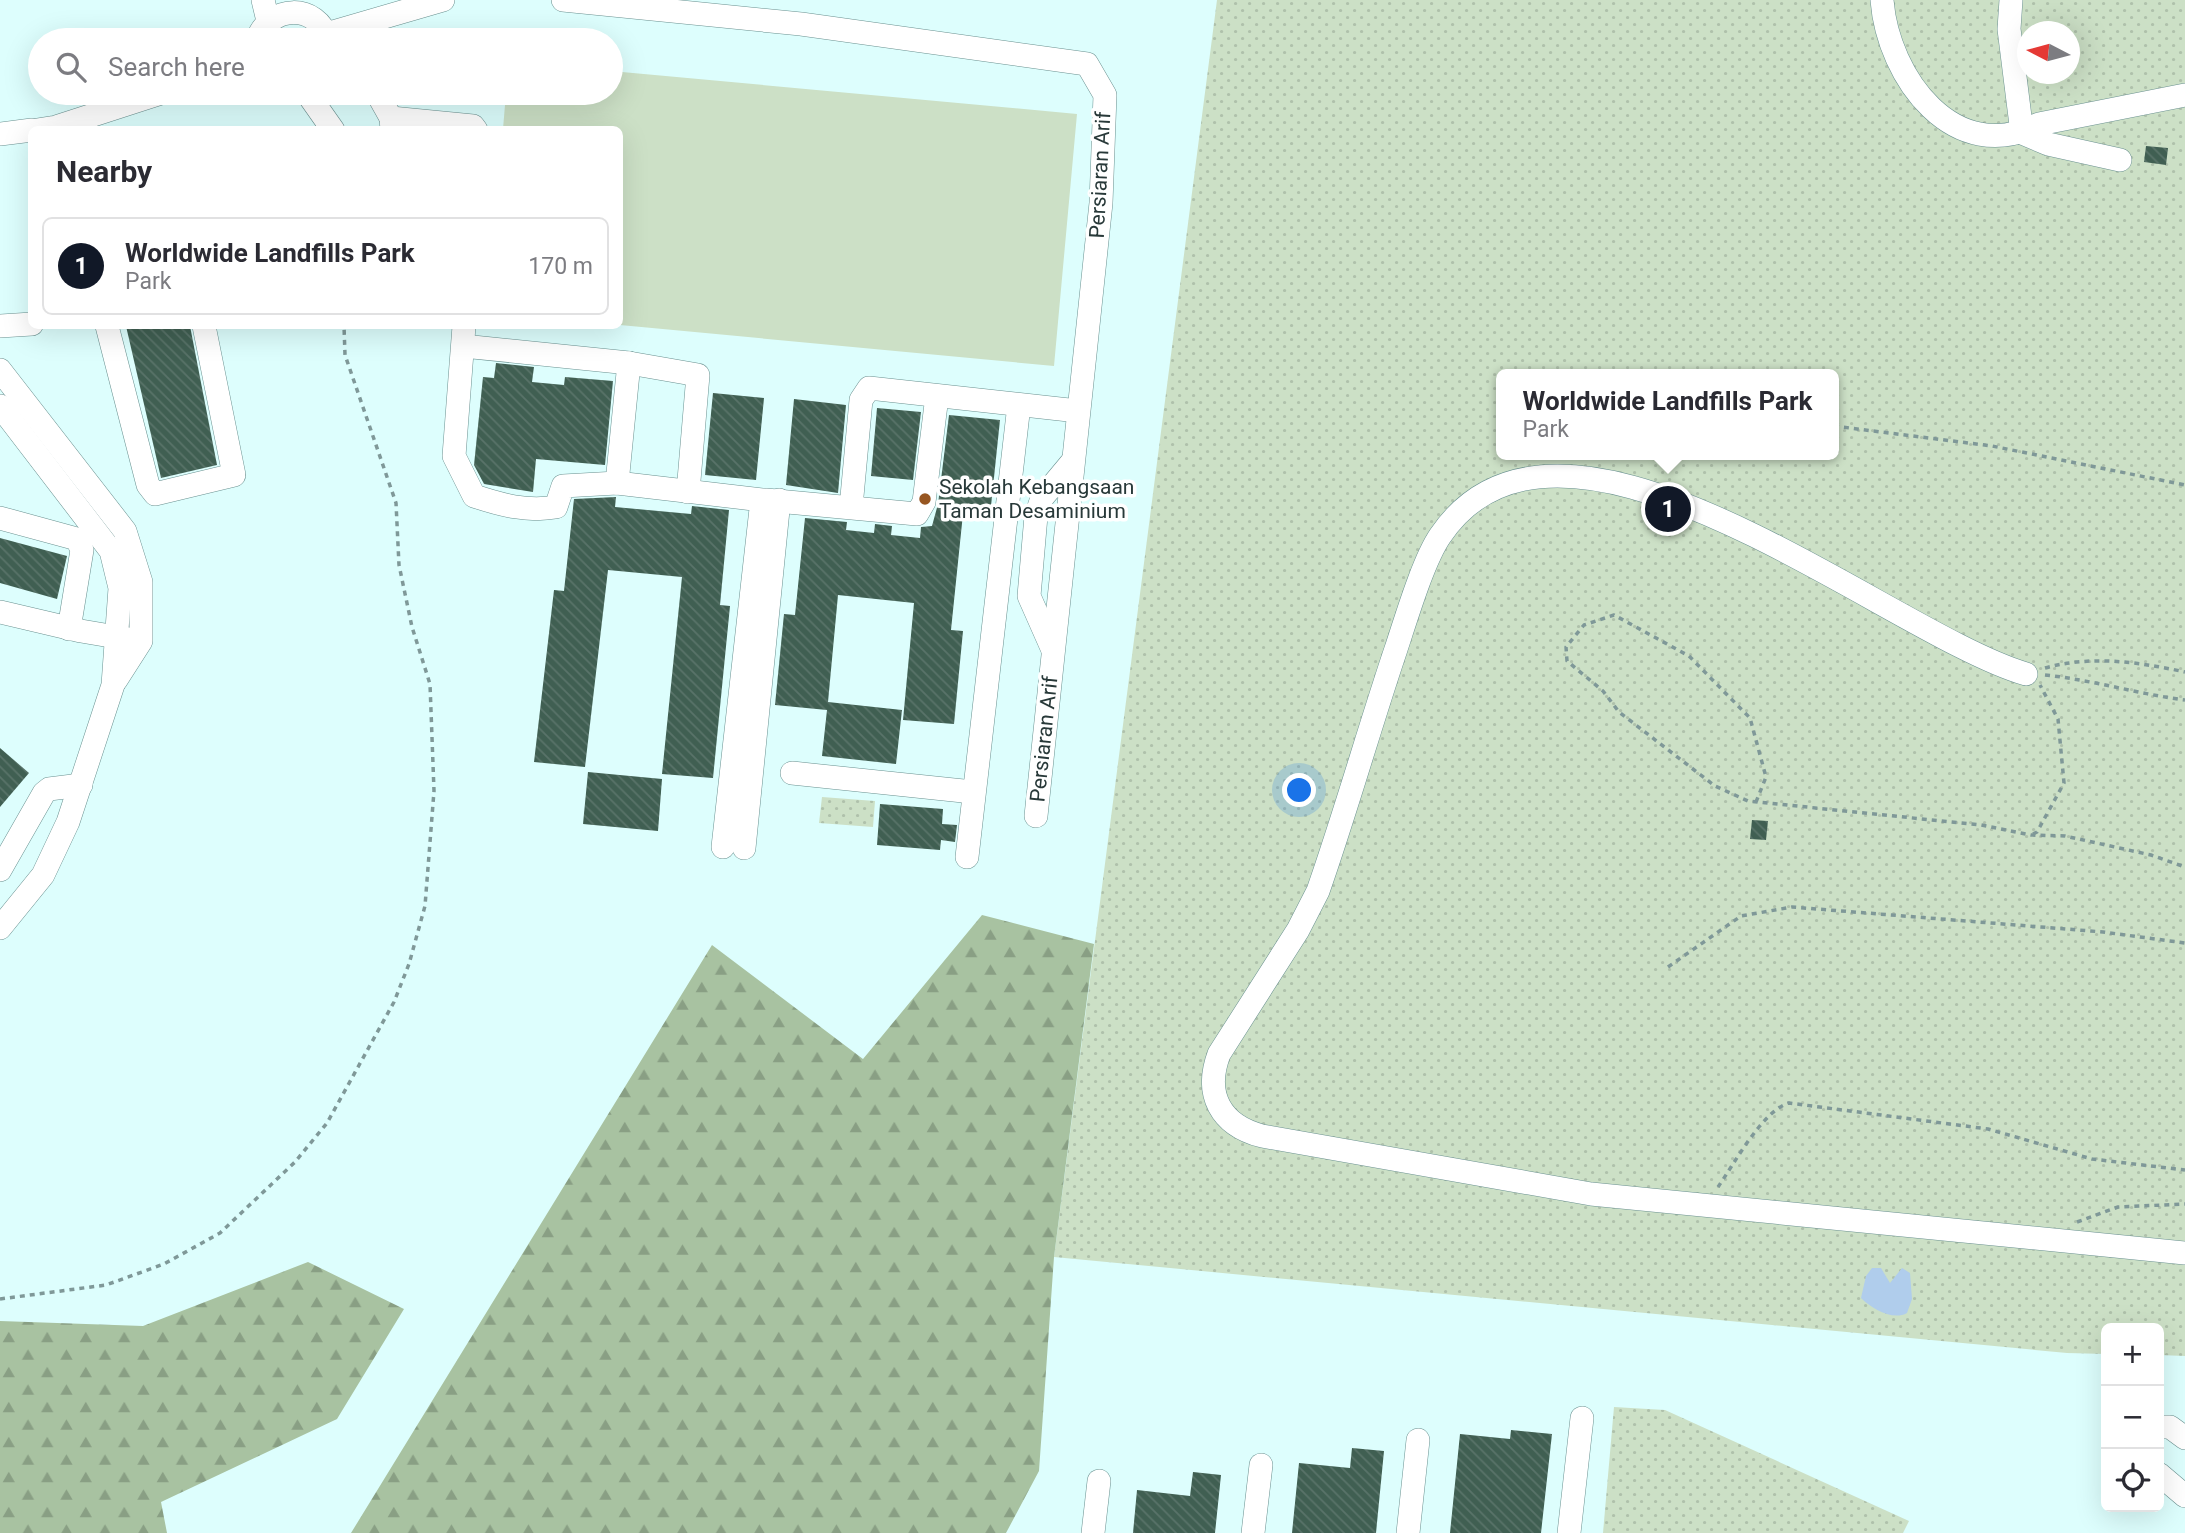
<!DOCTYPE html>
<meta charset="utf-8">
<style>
:root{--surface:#fff;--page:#f7f7f7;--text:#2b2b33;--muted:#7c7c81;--line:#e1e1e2;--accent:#111827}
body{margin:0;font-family:Roboto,sans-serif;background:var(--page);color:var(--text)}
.controls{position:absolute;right:21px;bottom:21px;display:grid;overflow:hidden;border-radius:10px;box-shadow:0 7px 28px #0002}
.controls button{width:63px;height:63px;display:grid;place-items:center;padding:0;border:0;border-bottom:2px solid var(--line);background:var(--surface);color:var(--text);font:35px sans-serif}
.compass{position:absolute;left:2017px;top:21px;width:63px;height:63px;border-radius:50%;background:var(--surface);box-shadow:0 7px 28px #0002;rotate:276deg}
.you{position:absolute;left:1300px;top:791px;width:24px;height:24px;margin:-18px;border:5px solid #fff;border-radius:50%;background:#1a73e8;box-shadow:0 0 0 10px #1a73e833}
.badge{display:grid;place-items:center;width:46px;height:46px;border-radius:50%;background:var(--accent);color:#fff;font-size:23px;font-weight:700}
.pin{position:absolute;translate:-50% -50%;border:4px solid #fff;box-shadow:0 2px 7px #0006}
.popup{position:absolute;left:1496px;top:369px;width:343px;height:91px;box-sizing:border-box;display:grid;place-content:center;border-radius:10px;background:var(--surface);filter:drop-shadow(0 2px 5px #0005);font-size:23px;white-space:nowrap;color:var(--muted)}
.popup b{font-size:26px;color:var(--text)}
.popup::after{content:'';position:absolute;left:50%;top:100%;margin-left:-14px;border:14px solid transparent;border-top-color:var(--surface)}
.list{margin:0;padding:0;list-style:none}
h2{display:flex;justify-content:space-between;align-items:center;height:91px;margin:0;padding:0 28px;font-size:30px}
h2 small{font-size:23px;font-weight:400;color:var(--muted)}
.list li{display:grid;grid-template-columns:46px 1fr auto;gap:21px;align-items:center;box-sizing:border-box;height:98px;margin:0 14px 14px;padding:0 14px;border:2px solid var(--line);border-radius:10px}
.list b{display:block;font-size:26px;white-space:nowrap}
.list p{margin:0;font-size:23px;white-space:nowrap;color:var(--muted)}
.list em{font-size:23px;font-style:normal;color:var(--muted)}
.icon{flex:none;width:38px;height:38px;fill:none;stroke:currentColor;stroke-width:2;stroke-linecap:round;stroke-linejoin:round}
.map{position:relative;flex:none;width:2185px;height:1533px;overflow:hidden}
.search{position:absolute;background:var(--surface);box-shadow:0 7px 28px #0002;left:28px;top:28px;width:595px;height:77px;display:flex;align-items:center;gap:18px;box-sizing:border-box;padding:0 24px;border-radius:38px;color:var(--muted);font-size:26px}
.panel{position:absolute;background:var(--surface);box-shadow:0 7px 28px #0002;left:28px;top:126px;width:595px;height:203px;border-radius:10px}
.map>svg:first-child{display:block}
.green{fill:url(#green-dots);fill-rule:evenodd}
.forest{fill:url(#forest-firs)}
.pitch{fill:#cce0c6}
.water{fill:#b0cdec}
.building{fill:url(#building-back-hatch)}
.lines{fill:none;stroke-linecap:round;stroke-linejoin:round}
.minor-casing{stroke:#6a9190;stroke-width:24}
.path{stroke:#7f9898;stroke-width:3.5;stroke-dasharray:5 5;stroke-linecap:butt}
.minor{stroke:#fff;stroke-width:23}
.poi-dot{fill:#975621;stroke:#fff;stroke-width:2.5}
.labels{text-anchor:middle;stroke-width:7;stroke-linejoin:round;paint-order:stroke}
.street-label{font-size:21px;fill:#283939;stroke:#fff}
.poi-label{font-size:21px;fill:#283939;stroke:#fff;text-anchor:start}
</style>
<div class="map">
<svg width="2185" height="1533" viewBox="0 0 2185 1533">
<defs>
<pattern id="green-dots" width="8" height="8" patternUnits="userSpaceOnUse" patternTransform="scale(1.75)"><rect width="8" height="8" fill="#cce0c6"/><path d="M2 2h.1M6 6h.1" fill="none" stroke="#afc1ab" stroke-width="1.8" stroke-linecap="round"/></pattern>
<pattern id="forest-firs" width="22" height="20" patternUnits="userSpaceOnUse" patternTransform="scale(1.75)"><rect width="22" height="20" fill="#a8c2a1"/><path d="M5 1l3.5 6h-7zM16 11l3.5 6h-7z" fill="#899f84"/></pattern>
<pattern id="building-back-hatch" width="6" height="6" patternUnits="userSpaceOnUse" patternTransform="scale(1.75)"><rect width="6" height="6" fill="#405f52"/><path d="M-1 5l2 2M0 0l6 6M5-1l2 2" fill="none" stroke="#597369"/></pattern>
</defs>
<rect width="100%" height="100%" fill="#ddfefd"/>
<!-- green -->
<g class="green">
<path d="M 1217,0 L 2185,0 L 2185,1356 L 2159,1355 L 2159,1328 L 2106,1328 L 2106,1354 L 2067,1353 L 1054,1257 ZM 2028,32 L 2070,32 L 2070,74 L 2028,74 ZM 1502,374 L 1834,374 L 1834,455 L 1502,455 Z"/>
<polygon points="822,797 875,801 873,827 819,823"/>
<polygon points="1614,1407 1665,1410 1909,1521 1903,1533 1603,1533"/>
</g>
<!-- forest -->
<g class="forest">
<polygon points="982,915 1094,944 1054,1257 1039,1471 1006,1533 351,1533 712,945 863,1059"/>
<polygon points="308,1262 404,1309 337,1419 161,1502 167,1533 0,1533 0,1321 143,1326"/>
</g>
<!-- pitch -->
<polygon class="pitch" points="611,71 1077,114 1054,366 620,325 620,130 503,129 506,93 611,93"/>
<!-- water -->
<path class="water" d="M 1872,1268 L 1881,1268 L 1890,1283 L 1902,1268 L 1910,1273 L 1912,1299 L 1907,1313 C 1893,1321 1872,1309 1861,1298 L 1866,1276 Z"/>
<!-- building -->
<g class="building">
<polygon points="2146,146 2168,148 2166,165 2144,162"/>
<polygon points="126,326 190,326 217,465 161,478"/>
<polygon points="496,363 534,367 532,382 564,385 565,377 613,381 605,465 536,459 533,492 484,484 474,465 483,377 494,378"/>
<polygon points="713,393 764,398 756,480 705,475"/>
<polygon points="794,399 846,405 838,493 786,485"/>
<polygon points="877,408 921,412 913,480 871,476"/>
<polygon points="949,415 1000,420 991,506 964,504 951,630 963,631 954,724 903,720 914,603 838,595 828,702 902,710 896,764 822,756 827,710 775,705 784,614 795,615 805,518 847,522 846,530 874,533 875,524 892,526 891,535 920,538 921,527 932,526 938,504"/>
<polygon points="616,497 615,507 691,514 692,506 729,510 720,605 730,606 713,778 662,774 682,577 608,570 585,767 534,762 554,590 564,591 574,499"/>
<polygon points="0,538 67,556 57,599 0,583"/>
<polygon points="0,748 29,773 0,807"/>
<polygon points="588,772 662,779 658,831 583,824"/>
<polygon points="880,804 943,809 942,824 957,825 955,842 941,840 940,850 877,845"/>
<polygon points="1752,820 1768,821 1766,840 1750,839"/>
<polygon points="1511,1430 1552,1434 1541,1533 1450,1533 1460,1434 1510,1439"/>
<polygon points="1352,1448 1384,1451 1376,1533 1292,1533 1299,1463 1350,1468"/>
<polygon points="1193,1472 1221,1475 1215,1533 1133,1533 1137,1490 1190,1496"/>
</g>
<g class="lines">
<!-- minor casing -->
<g class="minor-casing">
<g id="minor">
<polyline points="263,0 268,21"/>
<polyline points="563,0 801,24 1087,64 1105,95 1101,203 1036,816"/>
<path d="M 1882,0 C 1888,78 1955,168 2039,124 L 2185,95"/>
<polyline points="2011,0 2009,29 2022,133 2048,144 2120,160"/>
<polyline points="326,34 443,0"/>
<path d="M 257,40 C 269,5 317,2 328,40"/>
<polyline points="307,93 333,130"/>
<polyline points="377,93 391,118 392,130"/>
<polyline points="391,118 473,126 476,130"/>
<polyline points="37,130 56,127 161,93"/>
<polyline points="0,134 32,130"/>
<polyline points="0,326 32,324"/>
<polyline points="107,326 148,485 155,494 234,475 204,326"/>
<path d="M 464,326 L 454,456 L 474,496 C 501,505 527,512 556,507 L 563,486 L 617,483 L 762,500 L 723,847"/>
<polyline points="463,346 629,363 698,375 688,492"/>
<polyline points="0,370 125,531 141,582 141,641 116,680"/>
<polyline points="0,406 111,551 120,588 113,685 68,822 43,875 0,928"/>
<polyline points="617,483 629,363"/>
<polyline points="766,500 917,514 924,502 937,396"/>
<polyline points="851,507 861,400 869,388 1078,411"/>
<polyline points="0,518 77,539 82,550 69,629"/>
<polyline points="0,612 81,631 134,640"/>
<polyline points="1052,648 1029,596 1036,516 1042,498 1072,462"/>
<path d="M 2026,674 C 1888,634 1561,356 1440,536 C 1423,561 1406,619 1396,649 C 1369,729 1346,811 1318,891 L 1298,930 L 1219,1054 C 1204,1094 1220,1125 1262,1136 L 1591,1194 L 2185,1253"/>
<polyline points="792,773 973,792"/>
<polyline points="744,848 779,500"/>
<polyline points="967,857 1019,405"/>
<polyline points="0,870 44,793 49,789 81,785"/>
<polyline points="2159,1427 2170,1427 2185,1438"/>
<polyline points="2159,1474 2185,1496"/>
<polyline points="1093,1533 1099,1481"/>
<polyline points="1253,1533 1261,1465"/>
<polyline points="1408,1533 1418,1440"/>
<polyline points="1569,1533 1582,1418"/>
</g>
</g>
<!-- path -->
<g class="path">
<polyline points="1834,426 1992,446 2185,485"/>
<path d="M 2045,668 C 2091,655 2139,662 2185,672"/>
<path d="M 2045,675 C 2093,680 2138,694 2185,700"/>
<polyline points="1756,802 1766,777 1750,718 1689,656 1614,615 1584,625 1566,647 1567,661 1603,691 1619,712 1715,786 1748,801 1981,825 2031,835 2065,836 2151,855 2185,867"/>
<polyline points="2033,834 2037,832 2064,783 2058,719 2040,685"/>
<polyline points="1668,967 1741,916 1792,907 2103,932 2185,943"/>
<path d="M 1718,1187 C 1734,1164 1763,1110 1789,1103 L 1988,1129 L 2092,1159 L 2185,1170"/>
<polyline points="2077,1222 2118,1207 2185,1204"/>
<polyline points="0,1299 106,1285 164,1264 220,1233 295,1162 327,1123 394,1002 409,964 425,906 434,791 430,684 412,627 399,565 396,503 345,355 344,326"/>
</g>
<!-- minor -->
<use href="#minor" class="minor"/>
</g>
<!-- markers -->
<circle class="poi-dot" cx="925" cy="499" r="7"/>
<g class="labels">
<!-- street labels -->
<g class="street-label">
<text transform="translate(1100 175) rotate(-87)" y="7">Persiaran Arif</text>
<text transform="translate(1044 739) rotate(-84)" y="7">Persiaran Arif</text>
</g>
<!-- poi labels -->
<g class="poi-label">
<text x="939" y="494">Sekolah Kebangsaan<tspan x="939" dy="24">Taman Desaminium</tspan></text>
</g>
</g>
</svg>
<div class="controls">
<button>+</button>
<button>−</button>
<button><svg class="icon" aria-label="locate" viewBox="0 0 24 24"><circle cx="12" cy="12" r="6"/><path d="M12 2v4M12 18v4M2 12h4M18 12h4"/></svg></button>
</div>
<svg class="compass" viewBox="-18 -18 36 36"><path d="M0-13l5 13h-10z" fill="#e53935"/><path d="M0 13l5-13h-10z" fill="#7c7c81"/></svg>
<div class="you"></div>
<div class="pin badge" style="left:1668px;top:509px">1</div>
<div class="popup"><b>Worldwide Landfills Park</b>Park</div>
<div class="search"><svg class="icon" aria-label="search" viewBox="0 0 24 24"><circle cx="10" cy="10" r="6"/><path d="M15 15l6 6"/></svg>Search here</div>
<section class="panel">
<h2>Nearby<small></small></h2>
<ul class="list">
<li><span class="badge">1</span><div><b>Worldwide Landfills Park</b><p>Park</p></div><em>170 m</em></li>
</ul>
</section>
</div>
